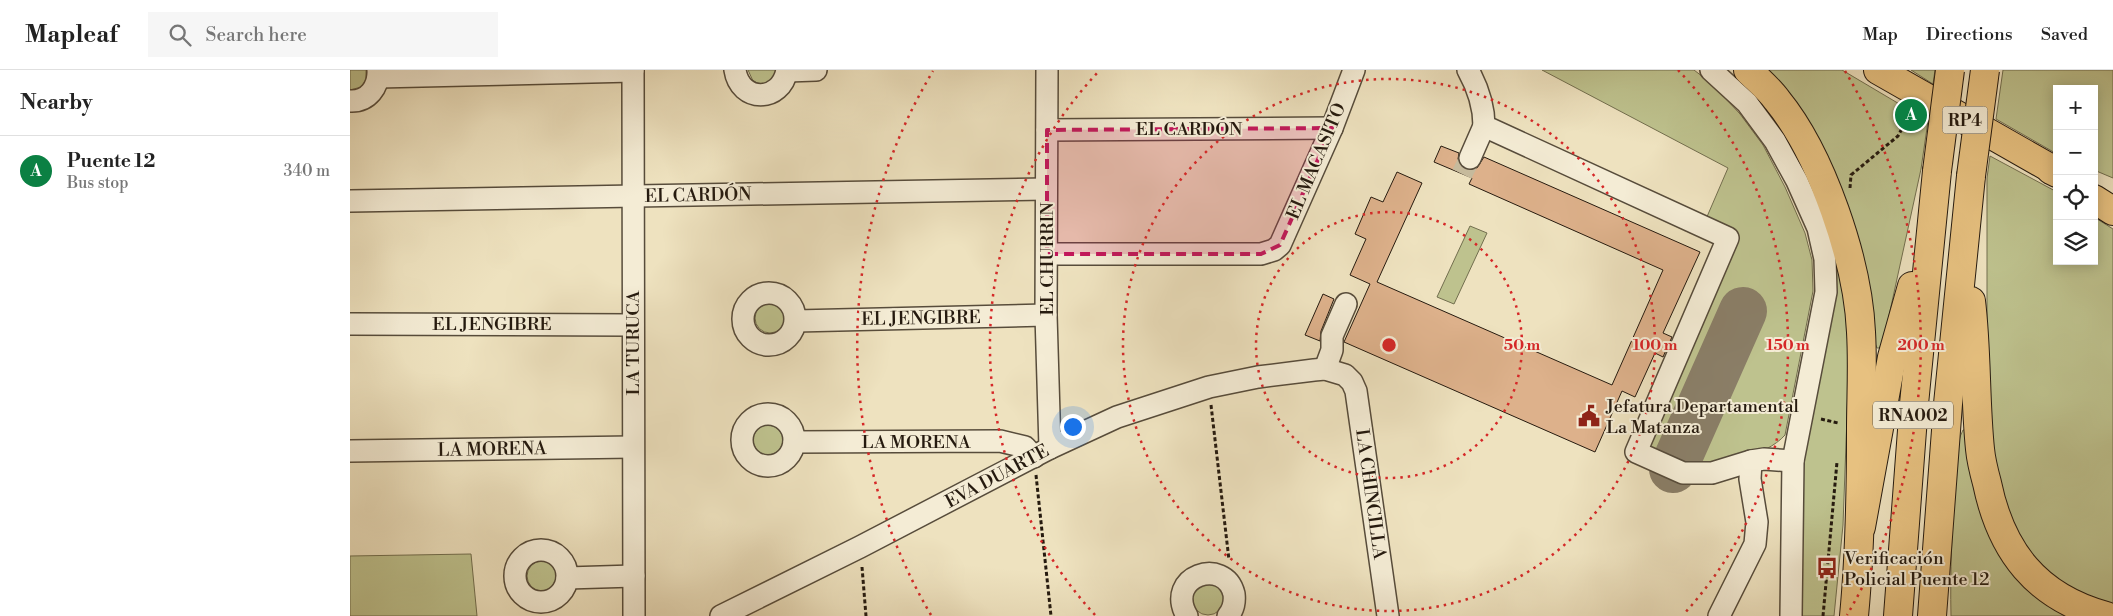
<!DOCTYPE html>
<meta charset="utf-8">
<style>
:root{--surface:#fff;--page:#f6f6f6;--text:#222;--muted:#767676;--line:#e0e0e0;--accent:#0b8043}
body{margin:0;font-family:"Libre Bodoni",serif;background:var(--page);color:var(--text)}
.controls{position:absolute;right:15px;top:15px;display:grid;overflow:hidden;border-radius:0px;box-shadow:0 2px 12px #0003}
.controls button{width:45px;height:45px;display:grid;place-items:center;padding:0;border:0;border-bottom:1px solid var(--line);background:var(--surface);color:var(--text);font:25px sans-serif}
.you{position:absolute;left:722px;top:356px;width:18px;height:18px;margin:-12px;border:4px solid #fff;border-radius:50%;background:#1a73e8;box-shadow:0 0 0 8px #1a73e833}
.badge{display:grid;place-items:center;width:32px;height:32px;border-radius:50%;background:var(--accent);color:#fff;font-size:16px;font-weight:700}
.pin{position:absolute;translate:-50% -50%;border:2px solid #fff;box-shadow:0 1px 5px #0006}
.list{margin:0;padding:0;list-style:none}
h2{display:flex;justify-content:space-between;align-items:center;height:65px;margin:0;padding:0 20px;font-size:21px}
h2 small{font-size:16px;font-weight:400;color:var(--muted)}
.list li{display:grid;grid-template-columns:32px 1fr auto;gap:15px;align-items:center;box-sizing:border-box;height:70px;padding:0 20px;border-top:1px solid var(--line)}
.list b{display:block;font-size:19px;white-space:nowrap}
.list p{margin:0;font-size:16px;white-space:nowrap;color:var(--muted)}
.list em{font-size:16px;font-style:normal;color:var(--muted)}
.icon{flex:none;width:28px;height:28px;fill:none;stroke:currentColor;stroke-width:2;stroke-linecap:round;stroke-linejoin:round}
.map{position:relative;flex:none;width:1763px;height:546px;overflow:hidden}
header{display:flex;align-items:center;gap:30px;box-sizing:border-box;height:70px;padding:0 25px;background:var(--surface);border-bottom:1px solid var(--line)}
header strong{font-size:24px}
nav{display:flex;gap:28px;margin-inline-start:auto;font-size:18px}
.search{width:350px;height:45px;background:var(--page);display:flex;align-items:center;gap:12px;box-sizing:border-box;padding:0 18px;border-radius:0px;color:var(--muted);font-size:19px}
main{display:flex}
aside{flex:1;background:var(--surface)}
.map>svg:first-child{display:block}
.green{fill:#bec28e;stroke:#726e4e}
.lines{fill:none;stroke-linecap:round;stroke-linejoin:round}
.taxiway{stroke:#8a7e67;stroke-width:48}
.building{fill:#ddb18b;stroke:#251a0f}
.minor-tunnel{stroke:#c6ba9c;stroke-width:21;stroke-dasharray:21 11;stroke-linecap:butt}
.minor-casing{stroke:#574c3b;stroke-width:24}
.major-casing{stroke:#251a0f;stroke-width:30}
.highway-casing{stroke:#251a0f;stroke-width:30}
.path{stroke:#251a0f;stroke-width:3;stroke-dasharray:4 2.5;stroke-linecap:butt}
.minor{stroke:#f4ecd5;stroke-width:21}
.major{stroke:#e7c180;stroke-width:28}
.highway{stroke:#e7c180;stroke-width:28}
.highway-bridge-casing{stroke:#251a0f;stroke-width:30;stroke-linecap:butt}
.highway-bridge{stroke:#e7c180;stroke-width:28}
.marked{fill:#c2185b;fill-opacity:0.2;stroke:#c2185b;stroke-width:4;stroke-dasharray:10 6;stroke-linejoin:round}
.ring{fill:none;stroke:#d62828;stroke-width:2.5;stroke-dasharray:2.5 5}
.labels{text-anchor:middle;stroke-width:4;stroke-linejoin:round;paint-order:stroke}
.shield{fill:#f4ecd5;stroke:#63594a;stroke-width:1}
.shield-label{font-size:16px;font-weight:bold;fill:#251a0f}
.street-label{font-size:18px;fill:#251a0f;stroke:#f4ecd5}
.poi-label{font-size:18px;fill:#251a0f;stroke:#f4ecd5;text-anchor:start}
.centre{fill:#d62828;stroke:#f4ecd5;stroke-width:2.5}
.ring-label{font-size:15px;text-anchor:middle;font-weight:bold;fill:#d62828;stroke:#f4ecd5;stroke-width:4;stroke-linejoin:round;paint-order:stroke}
</style>
<header>
<strong>Mapleaf</strong>
<div class="search"><svg class="icon" aria-label="search" viewBox="0 0 24 24"><circle cx="10" cy="10" r="6"/><path d="M15 15l6 6"/></svg>Search here</div>
<nav><a>Map</a><a>Directions</a><a>Saved</a></nav>
</header>
<main>
<aside>
<h2>Nearby<small></small></h2>
<ul class="list">
<li><span class="badge">A</span><div><b>Puente 12</b><p>Bus stop</p></div><em>340 m</em></li>
</ul>
</aside>
<div class="map">
<svg width="1763" height="546" viewBox="0 0 1763 546">
<rect width="100%" height="100%" fill="#eee2bf"/>
<filter id="stains"><feTurbulence type="fractalNoise" baseFrequency=".004" numOctaves="4"/><feColorMatrix values="0 0 0 0 .2 0 0 0 0 .09 0 0 0 0 .02 0 0 0 .5 -.17"/></filter>
<radialGradient id="worn" r=".72"><stop offset=".6" stop-color="#630" stop-opacity="0"/><stop offset="1" stop-color="#630" stop-opacity=".3"/></radialGradient>
<!-- green -->
<g class="green">
<polygon points="0,0 16,0 16,10 11,17 0,20"/>
<polygon points="398,0 427,0 421,12 412,15 403,11"/>
<path d="M 1192,0 L 1344,0 L 1362,14 L 1390,44 L 1413,75 L 1435,117 L 1455,163 L 1462,190 L 1463,221 L 1435,365 C 1417,386 1363,400 1337,395 C 1325,393 1312,385 1300,380 L 1297,375 L 1385,163 L 1356,149 L 1378,98 Z"/>
<polygon points="1413,0 1492,0 1578,51 1571,99 1533,273 1529,278 1527,278"/>
<polygon points="1561,0 1585,0 1583,14"/>
<polygon points="1653,0 1763,0 1763,108 1744,100 1744,19 1707,19 1707,84 1646,49"/>
<polygon points="1640,86 1707,122 1707,191 1744,191 1744,147 1763,159 1763,538 1720,525 1662,467 1637,379 1637,108"/>
<polygon points="1120,156 1137,163 1104,234 1087,227"/>
<polygon points="1483,176 1490,201 1500,264 1493,455 1484,546 1452,546 1453,392"/>
<circle cx="420" cy="248" r="15"/>
<circle cx="418" cy="370" r="15"/>
<path d="M 1613,360 L 1615,360 L 1635,440 L 1730,546 L 1601,546 C 1600,502 1602,458 1605,414 C 1606,397 1605,375 1613,360 Z"/>
<polygon points="121,484 127,546 0,546 0,486"/>
<circle cx="192" cy="506" r="15"/>
<circle cx="858" cy="529" r="16"/>
</g>
<g class="lines">
<!-- taxiway -->
<polyline class="taxiway" points="1323,399 1393,241"/>
</g>
<!-- building -->
<g class="building">
<polygon points="1091,76 1109,83 1108,89 1110,95 1115,100 1127,98 1134,87 1350,182 1313,263 1322,267 1313,287 1305,283 1285,327 1272,321 1245,382 994,272 1020,214 1000,205 1016,169 1005,164 1021,127 1033,132 1047,102 1072,113 1027,212 1262,315 1313,200 1119,114 1122,108 1084,92"/>
<polygon points="973,224 984,229 971,261 970,271 955,265"/>
</g>
<g class="lines">
<!-- minor-tunnel -->
<polyline class="minor-tunnel" points="1112,104 1120,88"/>
<!-- minor casing -->
<g class="minor-casing">
<g id="minor">
<polyline points="283,0 284,546"/>
<path d="M 385,0 C 390,33 431,33 437,0"/>
<polyline points="697,0 696,245 700,378"/>
<path d="M 1118,0 C 1128,18 1134,35 1134,56 L 1378,168 L 1286,382 L 1333,403 L 1362,403 L 1401,391 L 1414,389 L 1443,391"/>
<polyline points="1361,0 1397,33 1425,71 1447,111 1468,158 1475,189 1476,222 1443,391 1441,546"/>
<polyline points="437,1 466,0"/>
<polyline points="28,7 283,1"/>
<path d="M 0,31 C 18,32 29,17 28,0"/>
<polyline points="697,60 982,58"/>
<polyline points="1120,88 1134,56"/>
<polyline points="0,131 696,119"/>
<polyline points="697,184 911,184 924,180 930,175 982,58 1004,0"/>
<circle cx="419" cy="249" r="26"/>
<polyline points="446,251 696,245"/>
<polyline points="0,254 283,255"/>
<polyline points="975,299 982,280 982,266 996,234"/>
<circle cx="418" cy="370" r="26"/>
<polyline points="444,372 650,371 675,377 684,387"/>
<polyline points="0,381 283,377"/>
<circle cx="191" cy="506" r="26"/>
<polyline points="217,508 284,506"/>
<polyline points="371,546 510,477 700,378 767,347 859,317 908,307 964,300 975,299 995,305 1002,312 1006,321 1038,546"/>
<path d="M 837,546 C 814,506 875,486 884,524 C 885,532 883,540 878,546"/>
<polyline points="1369,546 1405,474 1407,452 1400,409 1401,391"/>
</g>
</g>
<!-- major casing -->
<g class="major-casing">
<g id="major">
<path d="M 1398,0 C 1408,10 1419,19 1427,30 C 1472,85 1508,192 1511,262 C 1513,295 1511,328 1511,361 C 1511,423 1510,484 1504,546"/>
<polyline points="1528,0 1707,102"/>
</g>
</g>
<!-- highway casing -->
<g class="highway-casing">
<g id="highway">
<polyline points="1701,100 1707,103"/>
<polyline points="1744,129 1763,141"/>
<path d="M 1621,231 C 1627,280 1625,330 1630,379 C 1631,390 1634,402 1637,413 C 1651,481 1686,527 1756,546"/>
<polyline points="1511,457 1542,287 1562,216"/>
<polyline points="1548,546 1564,334 1587,101"/>
<polyline points="1582,546 1598,334 1621,106"/>
</g>
</g>
<!-- path -->
<g class="path">
<polyline points="1500,118 1501,105 1548,66 1561,42"/>
<polyline points="861,335 879,490"/>
<polyline points="1471,349 1488,353"/>
<polyline points="686,405 701,546"/>
<polyline points="512,497 516,546"/>
<polyline points="1473,546 1487,392"/>
</g>
<!-- minor -->
<use href="#minor" class="minor"/>
<!-- major -->
<use href="#major" class="major"/>
<!-- highway -->
<use href="#highway" class="highway"/>
<!-- highway-bridge casing -->
<g class="highway-bridge-casing">
<g id="highway-bridge">
<polyline points="1587,101 1600,0"/>
<polyline points="1621,106 1635,0"/>
</g>
</g>
<!-- highway-bridge -->
<use href="#highway-bridge" class="highway-bridge"/>
</g>
<!-- marked area -->
<path class="marked" d="M 982,58 L 930,175 L 911,184 L 697,184 L 697,60 Z"/>
<!-- distance rings -->
<g class="ring">
<circle cx="1039" cy="275" r="133"/>
<circle cx="1039" cy="275" r="266"/>
<path d="M745 545A399 399 0 0 1 750 0M1328 0A399 399 0 0 1 1333 545"/>
<path d="M581 545A532 532 0 0 1 583 1M1495 1A532 532 0 0 1 1497 545"/>
</g>
<!-- icons -->
<defs>
<g id="civic-bare" transform="scale(1.725)"><path d="M-.6-6.5H3V-4.5H.6V-3L4-1V1h2V6H-6V1h2V-1L-.6-3ZM-1.2 2.5V6h2.4V2.5Z" fill="#8f2418" stroke="#f4ecd5" stroke-width="2.5" paint-order="stroke"/></g>
<g id="bus-bare" transform="scale(1.725)"><path d="M-5-6H5V4H4V6H2V4H-2V6H-4V4H-5ZM-3.5-4V0h7V-4ZM-3.5 1.2v1.5H-2V1.2ZM2 1.2v1.5H3.5V1.2Z" fill="#8f2418" stroke="#f4ecd5" stroke-width="2.5" paint-order="stroke"/></g>
</defs>
<g fill-rule="evenodd">
<use href="#civic-bare" x="1239" y="346"/>
<use href="#bus-bare" x="1477" y="498"/>
</g>
<g class="labels">
<!-- shield labels -->
<g class="shield">
<rect x="1592.5" y="36.5" width="45" height="27" rx="4"/>
<rect x="1523" y="331.5" width="80" height="27" rx="4"/>
</g>
<g class="shield-label">
<text x="1615" y="56">RP4</text>
<text x="1563" y="351">RNA002</text>
</g>
<!-- street labels -->
<g class="street-label">
<text x="839" y="65">EL CARDÓN</text>
<text transform="translate(966 91) rotate(-67)" y="6">EL MACASITO</text>
<text transform="translate(348 125) rotate(-1)" y="6">EL CARDÓN</text>
<text transform="translate(697 189) rotate(-90)" y="6">EL CHURRIN</text>
<text transform="translate(571 248) rotate(-1)" y="6">EL JENGIBRE</text>
<text x="142" y="260">EL JENGIBRE</text>
<text transform="translate(283 273) rotate(-90)" y="6">LA TURUCA</text>
<text x="566" y="378">LA MORENA</text>
<text transform="translate(142 379) rotate(-1)" y="6">LA MORENA</text>
<text transform="translate(647 406) rotate(-28)" y="6">EVA DUARTE</text>
<text transform="translate(1021 424) rotate(82)" y="6">LA CHINCILLA</text>
</g>
<!-- poi labels -->
<g class="poi-label">
<text x="1256" y="342">Jefatura Departamental<tspan x="1256" dy="21">La Matanza</tspan></text>
<text x="1494" y="494">Verificación<tspan x="1494" dy="21">Policial Puente 12</tspan></text>
</g>
</g>
<circle cx="1039" cy="275" r="8" class="centre"/>
<g class="ring-label">
<text x="1172" y="280">50 m</text>
<text x="1305" y="280">100 m</text>
<text x="1438" y="280">150 m</text>
<text x="1571" y="280">200 m</text>
</g>
<rect width="100%" height="100%" filter="url(#stains)"/>
<rect width="100%" height="100%" fill="url(#worn)"/>
</svg>
<div class="controls">
<button>+</button>
<button>−</button>
<button><svg class="icon" aria-label="locate" viewBox="0 0 24 24"><circle cx="12" cy="12" r="6"/><path d="M12 2v4M12 18v4M2 12h4M18 12h4"/></svg></button>
<button><svg class="icon" aria-label="layers" viewBox="0 0 24 24"><path d="M12 4l9 5-9 5-9-5zM3 14l9 5 9-5"/></svg></button>
</div>
<div class="you"></div>
<div class="pin badge" style="left:1561px;top:45px">A</div>
</div>
</main>
